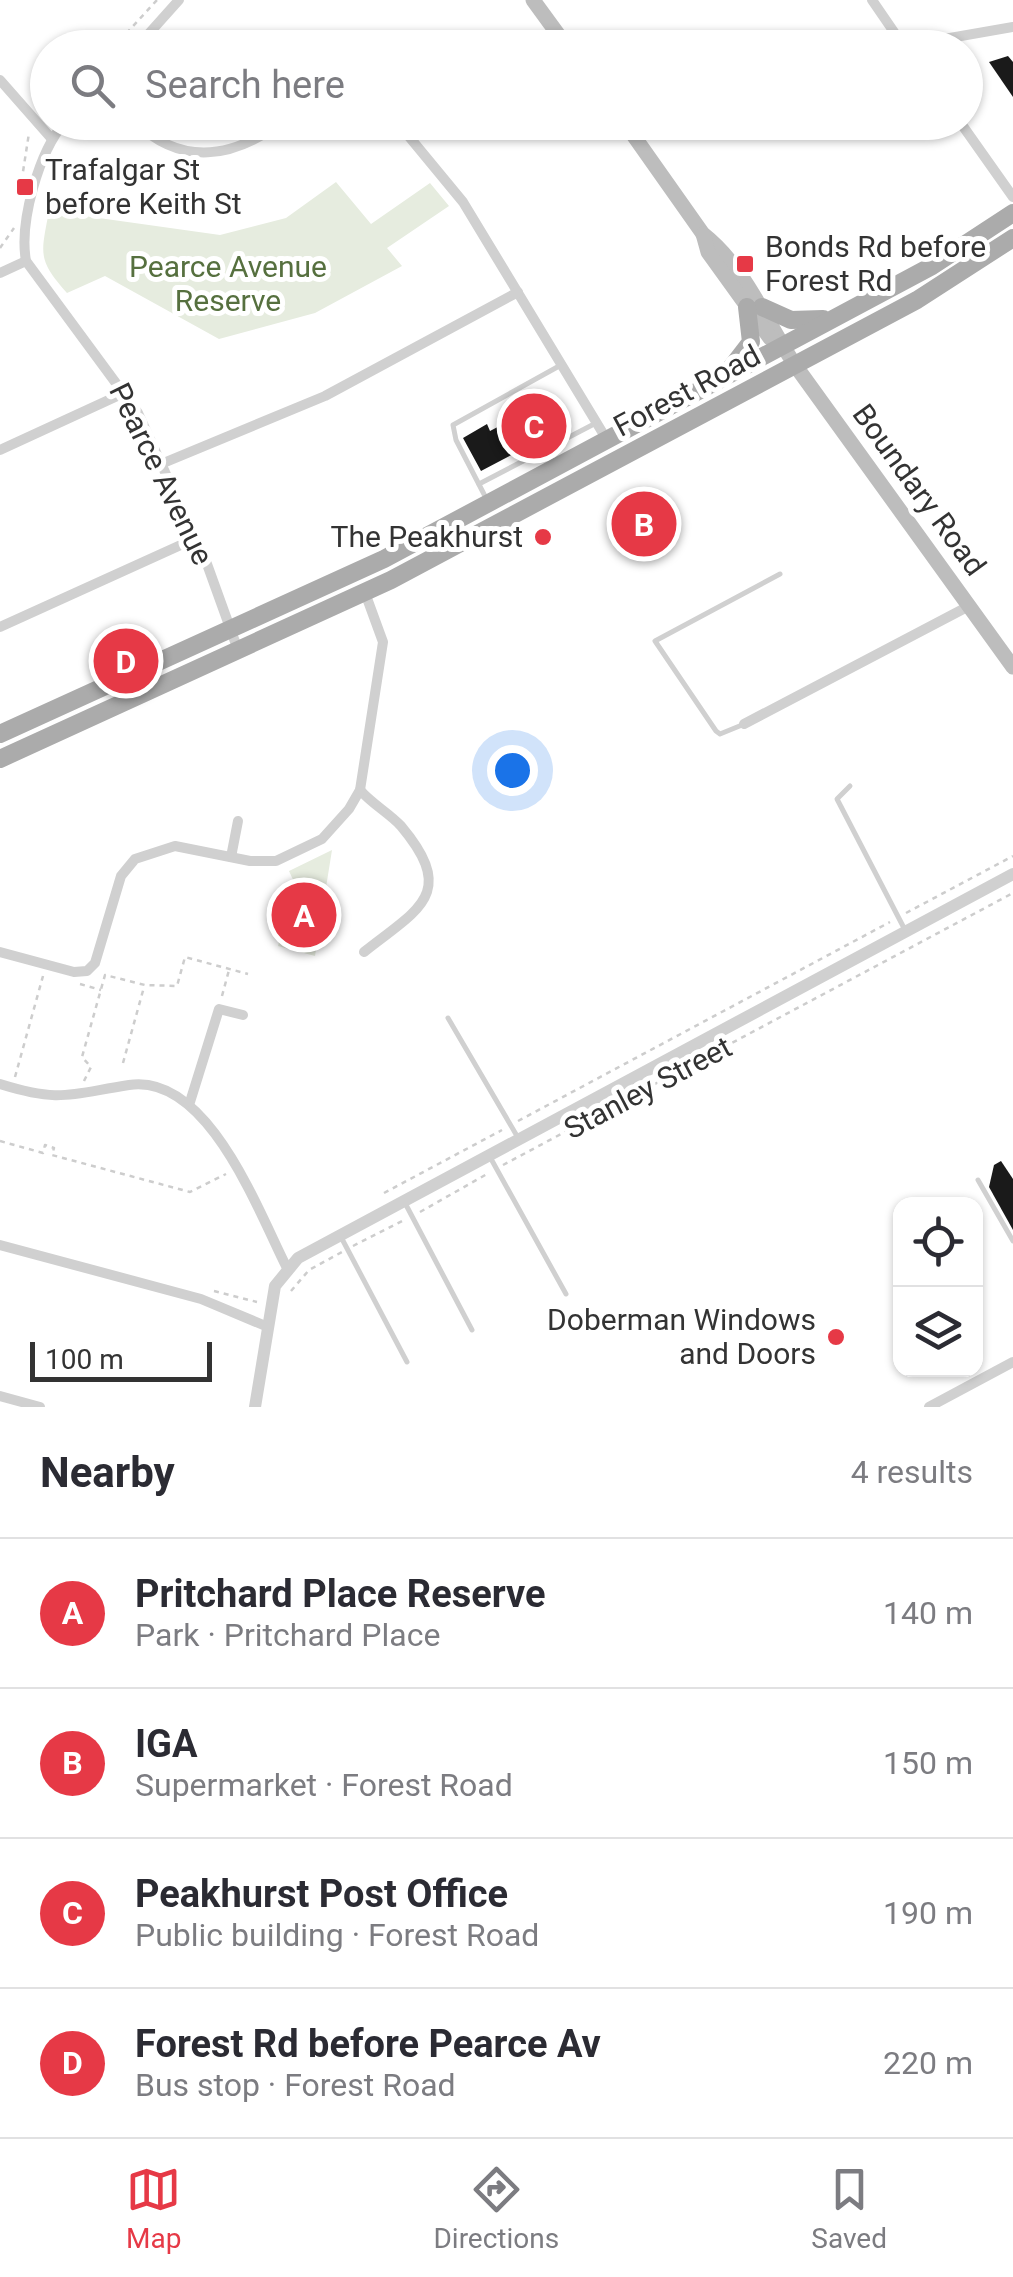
<!DOCTYPE html>
<meta charset="utf-8">
<style>
:root{--surface:#fff;--page:#f7f7f7;--text:#2b2b33;--muted:#7c7c81;--line:#e1e1e2;--accent:#e63946}
body{margin:0;font-family:Roboto,sans-serif;background:var(--page);color:var(--text)}
.controls{position:absolute;right:30px;bottom:30px;display:grid;overflow:hidden;border-radius:20px;box-shadow:0 2px 8px #0004}
.controls button{width:90px;height:90px;display:grid;place-items:center;padding:0;border:0;border-bottom:2px solid var(--line);background:var(--surface);color:var(--text);font:50px sans-serif}
.scale{position:absolute;left:30px;bottom:25px;width:182px;box-sizing:border-box;padding-left:10px;border:5px solid #333;border-top:0;font-size:28px;line-height:35px;white-space:nowrap;color:#333;-webkit-text-stroke:8px #fff;paint-order:stroke}
.you{position:absolute;left:512px;top:770px;width:35px;height:35px;margin:-25px;border:8px solid #fff;border-radius:50%;background:#1a73e8;box-shadow:0 0 0 15px #1a73e833}
.badge{display:grid;place-items:center;width:65px;height:65px;border-radius:50%;background:var(--accent);color:#fff;font-size:32px;font-weight:700}
.pin{position:absolute;translate:-50% -50%;border:5px solid #fff;box-shadow:0 2px 10px #0006}
.list{margin:0;padding:0;list-style:none}
h2{display:flex;justify-content:space-between;align-items:center;height:130px;margin:0;padding:0 40px;font-size:42px}
h2 small{font-size:32px;font-weight:400;color:var(--muted)}
.list li{display:grid;grid-template-columns:65px 1fr auto;gap:30px;align-items:center;box-sizing:border-box;height:150px;padding:0 40px;border-top:2px solid var(--line)}
.list b{display:block;font-size:38px;white-space:nowrap}
.list p{margin:0;font-size:32px;white-space:nowrap;color:var(--muted)}
.list em{font-size:32px;font-style:normal;color:var(--muted)}
.icon{flex:none;width:55px;height:55px;fill:none;stroke:currentColor;stroke-width:2;stroke-linecap:round;stroke-linejoin:round}
.map{position:relative;flex:none;width:1013px;height:1407px;overflow:hidden}
.search{position:absolute;background:var(--surface);box-shadow:0 2px 8px #0004;left:30px;right:30px;top:30px;height:110px;display:flex;align-items:center;gap:25px;box-sizing:border-box;padding:0 35px;border-radius:55px;color:var(--muted);font-size:38px}
.sheet{height:730px;background:var(--surface)}
nav{display:flex;justify-content:space-around;align-items:center;box-sizing:border-box;height:140px;border-top:2px solid var(--line);background:var(--surface);font-size:28px;color:var(--muted)}
nav a{display:grid;justify-items:center;gap:5px}
nav .on{color:var(--accent)}
.map>svg:first-child{display:block}
.green{fill:#e6ecdf}
.building{fill:#1a1a1a}
.lines{fill:none;stroke-linecap:round;stroke-linejoin:round}
.path{stroke:#cdcdcd;stroke-width:2.5;stroke-dasharray:5 5;stroke-linecap:butt}
.service{stroke:#d0d0d0;stroke-width:5}
.minor{stroke:#d0d0d0;stroke-width:10}
.tertiary{stroke:#d0d0d0;stroke-width:12}
.secondary{stroke:#bdbdbd;stroke-width:15}
.primary{stroke:#ababab;stroke-width:18}
.poi-dot{fill:#e63946;stroke:#fff;stroke-width:4}
.labels{text-anchor:middle;stroke-width:10;stroke-linejoin:round;paint-order:stroke}
.poi-label{font-size:30px;fill:#333;stroke:#fff;text-anchor:start}
.park-label{font-size:30px;fill:#56703f;stroke:#fff}
.street-label{font-size:30px;fill:#333;stroke:#fff}
</style>
<div class="map">
<svg width="1013" height="1407" viewBox="0 0 1013 1407">
<rect width="100%" height="100%" fill="#fff"/>
<!-- green -->
<g class="green">
<path d="M 336,182 L 371,224 L 430,183 L 449,206 L 387,248 L 402,266 L 315,313 L 219,339 L 105,276 L 67,293 C 37,259 41,254 49,211 L 220,235 L 286,218 Z"/>
<polygon points="332,850 315,956 278,946 295,884 289,871"/>
</g>
<!-- building -->
<g class="building">
<polygon points="1008,56 1013,62 1013,97 989,62"/>
<polygon points="547,393 570,424 481,471 463,438 487,424 490,431 511,420 507,413"/>
<polygon points="1001,1161 1013,1179 1013,1230 989,1187 994,1165"/>
</g>
<g class="lines">
<!-- path -->
<g class="path">
<polyline points="113,48 157,0"/>
<polyline points="20,191 29,133"/>
<polyline points="0,248 14,228"/>
<polyline points="906,913 1013,856"/>
<polyline points="80,984 101,990"/>
<polyline points="222,996 229,970"/>
<polyline points="123,1063 144,987"/>
<polyline points="15,1077 43,976"/>
<polyline points="84,1081 91,1067 82,1057 105,975 145,985 177,986 185,957 248,974"/>
<polyline points="518,1121 890,922"/>
<polyline points="0,1141 43,1153 45,1145 54,1148 52,1155 190,1192 226,1174"/>
<polyline points="503,1165 1013,893"/>
<polyline points="384,1193 502,1130"/>
<polyline points="420,1212 487,1174"/>
<polyline points="353,1246 404,1220"/>
<polyline points="214,1291 257,1302"/>
<polyline points="291,1291 309,1270 342,1252"/>
</g>
<!-- service -->
<g class="service">
<polyline points="479,484 596,423"/>
<polyline points="487,500 456,440 453,425 561,365"/>
<polyline points="742,725 720,734 716,731 655,641 780,574"/>
<polyline points="850,786 837,799 905,930"/>
<polyline points="448,1018 517,1136"/>
<polyline points="490,1157 566,1294"/>
<polyline points="978,1180 1013,1241"/>
<polyline points="405,1203 472,1330"/>
<polyline points="341,1237 407,1362"/>
</g>
<!-- minor -->
<g class="minor">
<polyline points="872,0 905,48"/>
<polyline points="904,46 1013,27"/>
<polyline points="136,48 179,0"/>
<polyline points="0,80 51,138"/>
<path d="M 65,122 C 39,151 19,222 26,261 L 138,413 L 207,564 L 238,650"/>
<path d="M 135,122 C 182,167 233,158 282,122"/>
<polyline points="397,122 463,202 607,440"/>
<polyline points="960,122 1013,197"/>
<polyline points="0,273 26,261"/>
<polyline points="0,450 126,392"/>
<polyline points="161,464 325,396 518,292"/>
<polyline points="0,627 194,539"/>
<polyline points="744,724 969,606"/>
<path d="M 360,790 C 372,804 389,813 401,826 C 458,894 418,909 364,952"/>
<polyline points="231,857 238,821"/>
<polyline points="0,952 74,972 87,971 95,963 121,876 135,859 175,846 250,861 276,861 322,839 349,809 360,790 383,642 364,590"/>
<path d="M 0,1084 C 61,1103 70,1094 129,1085 C 208,1073 258,1211 287,1268"/>
<polyline points="190,1102 219,1009 243,1015"/>
<polyline points="0,1245 201,1299 268,1327"/>
<polyline points="0,1396 40,1407"/>
<polyline points="929,1407 1013,1362"/>
</g>
<!-- tertiary -->
<polyline class="tertiary" points="255,1407 275,1286 298,1258 1013,874"/>
<!-- secondary -->
<g class="secondary">
<polyline points="533,0 568,48"/>
<path d="M 624,122 L 703,234 C 746,268 766,322 795,365 L 1013,667"/>
<polyline points="703,234 708,252 770,338 782,346"/>
</g>
<!-- primary -->
<g class="primary">
<polyline points="762,307 791,320 823,319"/>
<polyline points="731,368 751,342 747,307"/>
<polyline points="0,734 384,559 932,266 1013,213"/>
<polyline points="0,759 391,580 917,300 1013,238"/>
</g>
</g>
<!-- markers -->
<g class="poi-dot">
<rect x="15" y="177" width="20" height="20" rx="5"/>
<rect x="735" y="254" width="20" height="20" rx="5"/>
<circle cx="543" cy="537" r="10"/>
<circle cx="836" cy="1337" r="10"/>
</g>
<g class="labels">
<!-- poi labels -->
<g class="poi-label">
<text x="45" y="180">Trafalgar St<tspan x="45" dy="34">before Keith St</tspan></text>
<text x="765" y="257">Bonds Rd before<tspan x="765" dy="34">Forest Rd</tspan></text>
<text x="523" y="547" text-anchor="end">The Peakhurst</text>
<text x="816" y="1330" text-anchor="end">Doberman Windows<tspan x="816" dy="34">and Doors</tspan></text>
</g>
<!-- park labels -->
<g class="park-label">
<text x="228" y="277">Pearce Avenue<tspan x="228" dy="34">Reserve</tspan></text>
</g>
<!-- street labels -->
<g class="street-label">
<text transform="translate(687 391) rotate(-28)" y="10">Forest Road</text>
<text transform="translate(161 474) rotate(64)" y="10">Pearce Avenue</text>
<text transform="translate(919 490) rotate(54)" y="10">Boundary Road</text>
<text transform="translate(648 1088) rotate(-28)" y="10">Stanley Street</text>
</g>
</g>
</svg>
<div class="controls">
<button><svg class="icon" aria-label="locate" viewBox="0 0 24 24"><circle cx="12" cy="12" r="6"/><path d="M12 2v4M12 18v4M2 12h4M18 12h4"/></svg></button>
<button><svg class="icon" aria-label="layers" viewBox="0 0 24 24"><path d="M12 4l9 5-9 5-9-5zM3 14l9 5 9-5"/></svg></button>
</div>
<div class="scale">100 m</div>
<div class="you"></div>
<div class="pin badge" style="left:304px;top:915px">A</div>
<div class="pin badge" style="left:644px;top:524px">B</div>
<div class="pin badge" style="left:534px;top:426px">C</div>
<div class="pin badge" style="left:126px;top:661px">D</div>
<div class="search"><svg class="icon" aria-label="search" viewBox="0 0 24 24"><circle cx="10" cy="10" r="6"/><path d="M15 15l6 6"/></svg>Search here</div>
</div>
<section class="sheet">
<h2>Nearby<small>4 results</small></h2>
<ul class="list">
<li><span class="badge">A</span><div><b>Pritchard Place Reserve</b><p>Park · Pritchard Place</p></div><em>140 m</em></li>
<li><span class="badge">B</span><div><b>IGA</b><p>Supermarket · Forest Road</p></div><em>150 m</em></li>
<li><span class="badge">C</span><div><b>Peakhurst Post Office</b><p>Public building · Forest Road</p></div><em>190 m</em></li>
<li><span class="badge">D</span><div><b>Forest Rd before Pearce Av</b><p>Bus stop · Forest Road</p></div><em>220 m</em></li>
</ul>
</section>
<nav>
<a class="on"><svg class="icon" aria-label="map" viewBox="0 0 24 24"><path d="M3 6l6-2 6 2 6-2v14l-6 2-6-2-6 2zM9 4v14M15 6v14"/></svg>Map</a>
<a><svg class="icon" aria-label="directions" viewBox="0 0 24 24"><path d="M12 3l9 9-9 9-9-9zM9 14v-3h6M13 9l2 2-2 2"/></svg>Directions</a>
<a><svg class="icon" aria-label="saved" viewBox="0 0 24 24"><path d="M7 4h10v16l-5-4-5 4z"/></svg>Saved</a>
</nav>
